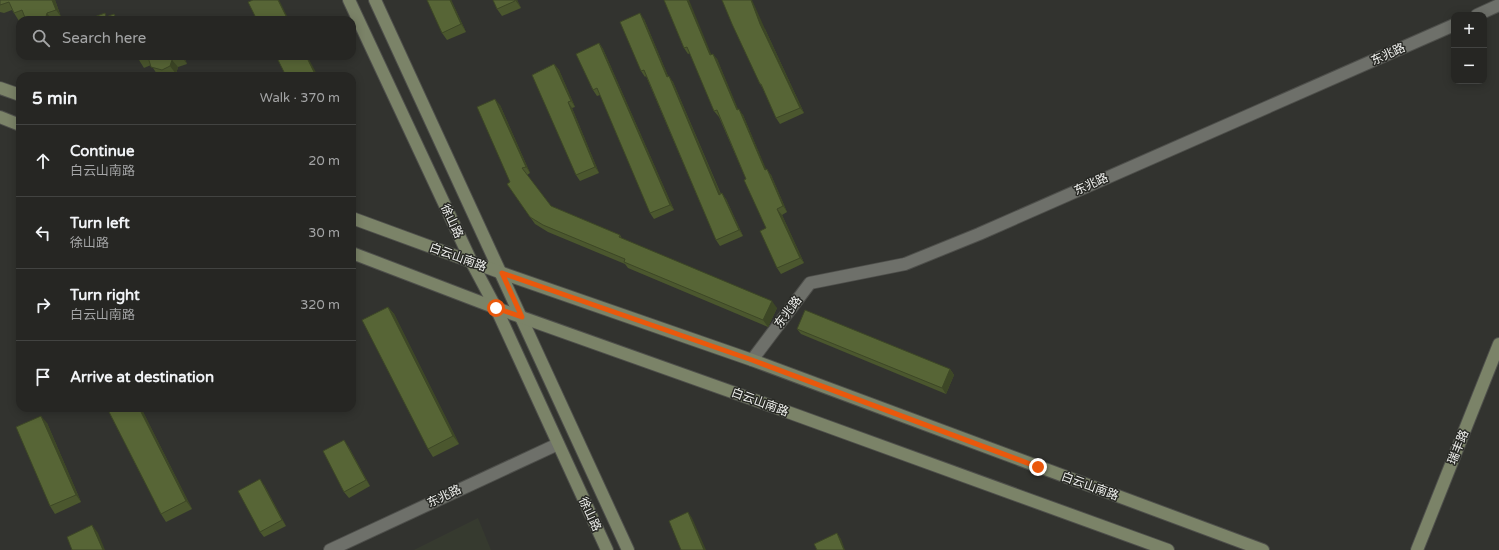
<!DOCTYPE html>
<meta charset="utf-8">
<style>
:root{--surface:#262623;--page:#2e2e2b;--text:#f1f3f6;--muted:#a4a5a6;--line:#424341}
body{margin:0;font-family:"Varela Round","Noto Sans SC",sans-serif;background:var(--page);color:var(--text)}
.controls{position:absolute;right:12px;top:12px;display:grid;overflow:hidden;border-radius:8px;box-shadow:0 2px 10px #0003}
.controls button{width:36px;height:36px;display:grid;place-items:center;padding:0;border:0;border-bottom:1px solid var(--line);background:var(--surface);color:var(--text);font:20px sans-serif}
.stop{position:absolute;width:12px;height:12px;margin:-9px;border:3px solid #ea580c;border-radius:50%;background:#fff}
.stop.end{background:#ea580c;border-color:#fff;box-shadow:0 1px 4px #0008}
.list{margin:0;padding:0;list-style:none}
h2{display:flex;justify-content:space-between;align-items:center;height:52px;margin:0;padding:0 16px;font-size:17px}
h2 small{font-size:13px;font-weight:400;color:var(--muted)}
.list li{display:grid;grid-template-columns:26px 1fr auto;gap:12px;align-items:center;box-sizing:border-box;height:72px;padding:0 16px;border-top:1px solid var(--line)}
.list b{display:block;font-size:15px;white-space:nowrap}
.list p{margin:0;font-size:13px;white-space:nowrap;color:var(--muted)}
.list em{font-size:13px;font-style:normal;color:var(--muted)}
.icon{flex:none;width:22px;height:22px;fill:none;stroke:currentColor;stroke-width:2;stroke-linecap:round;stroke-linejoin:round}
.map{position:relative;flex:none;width:1499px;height:550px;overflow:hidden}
.search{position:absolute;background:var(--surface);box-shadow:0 2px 10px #0003;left:16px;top:16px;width:340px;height:44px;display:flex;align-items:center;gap:10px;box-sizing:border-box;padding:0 14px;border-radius:12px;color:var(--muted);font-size:15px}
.panel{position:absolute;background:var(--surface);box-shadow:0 2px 10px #0003;left:16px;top:72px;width:340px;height:340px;border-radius:12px}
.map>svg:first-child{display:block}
.built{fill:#363a2f}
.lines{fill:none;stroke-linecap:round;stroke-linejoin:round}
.street-casing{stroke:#4e4f4b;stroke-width:14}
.secondary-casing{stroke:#4e4f4b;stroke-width:14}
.street{stroke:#6e706a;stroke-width:12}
.secondary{stroke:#7b8368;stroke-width:12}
.wall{fill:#4b572e}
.shaded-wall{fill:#3d4726}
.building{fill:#576536;stroke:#3d4726}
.route{stroke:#ea580c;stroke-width:5}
.labels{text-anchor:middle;stroke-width:3;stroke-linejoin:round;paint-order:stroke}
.street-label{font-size:12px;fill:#f1f2ef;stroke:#282925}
</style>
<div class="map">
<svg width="1499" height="550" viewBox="0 0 1499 550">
<rect width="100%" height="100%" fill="#32332f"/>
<!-- built -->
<polygon class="built" points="478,518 491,550 414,550"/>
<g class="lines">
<!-- street casing -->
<g class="street-casing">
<g id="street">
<polyline points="1477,15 1499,5"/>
<polyline points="752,360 810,283 905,264 979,234 1454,25"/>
<polyline points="330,550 558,444"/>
</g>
</g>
<!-- secondary casing -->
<g class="secondary-casing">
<g id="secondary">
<polyline points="349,0 472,263 496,308 607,550"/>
<polyline points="375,0 628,550"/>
<polyline points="0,88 20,95"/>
<polyline points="0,117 20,125"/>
<polyline points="352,218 502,273 752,360 1263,550"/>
<polyline points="352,253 496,308 774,407 1168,550"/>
<polyline points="1417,550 1499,344"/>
</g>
</g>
<!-- street -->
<use href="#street" class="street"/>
<!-- secondary -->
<use href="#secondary" class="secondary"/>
</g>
<!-- wall -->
<g class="wall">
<polygon points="0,0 55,0 61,17 54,20 26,20 25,19 20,20 19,21 14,13 12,10 4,13 0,12"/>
<polygon points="451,0 466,32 447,40 442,33"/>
<polygon points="493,0 517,0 521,8 502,16 497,9"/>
<polygon points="664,0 711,54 717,59 738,110 743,115 766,170 771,175 787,212 782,215 804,263 781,274 777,268 766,228 746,179 719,117 714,111 690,53 688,54 684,48"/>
<polygon points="644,19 668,76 673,82 721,194 726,199 743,236 720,246 716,240 646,76 645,77 641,71"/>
<polygon points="765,29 804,113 780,124 776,118 763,89 760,84"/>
<polygon points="599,43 603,49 674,210 654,219 650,213 600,95 597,96 593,90"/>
<polygon points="118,56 184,56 187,64 178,67 176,74 171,76 163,76 157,74 151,65 144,68 139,60 138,57 130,60 121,59"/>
<polygon points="554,64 559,70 575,107 572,108 599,173 580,181 576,175"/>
<polygon points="500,105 530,173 527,175 551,206 620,235 622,239 777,308 768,327 628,268 625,264 548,232 535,224 507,184 510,182"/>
<polygon points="388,307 394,314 459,444 433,457 428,449"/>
<polygon points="797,329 950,369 954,375 946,394 801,334"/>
<polygon points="107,408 141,408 192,509 166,522 161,514"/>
<polygon points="47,423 81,502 55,514 50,506"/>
<polygon points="348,446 370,486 349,498 344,492"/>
<polygon points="264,485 286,526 264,537 260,532"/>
</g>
<!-- shaded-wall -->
<g class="shaded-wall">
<polygon points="52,0 55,0 61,17 56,10"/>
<polygon points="278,0 279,0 289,20 288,20"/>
<polygon points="450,0 451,0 466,32 461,24"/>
<polygon points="515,0 517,0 521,8"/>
<polygon points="687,0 689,0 714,61 710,55"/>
<polygon points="751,0 752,0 765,29 804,113 800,108 760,24"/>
<polygon points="47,13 52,20 45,20"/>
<polygon points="640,13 644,19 671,83 667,77"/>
<polygon points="599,43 603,49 674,210 670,205"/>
<polygon points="713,54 717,59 741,116 737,110"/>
<polygon points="181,56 184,56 187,64"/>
<polygon points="306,56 307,56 318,76 316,76"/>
<polygon points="172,60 178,67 176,74 170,66"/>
<polygon points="554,64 559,70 575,107 571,101"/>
<polygon points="669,76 673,82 723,200 719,195"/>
<polygon points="495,99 500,105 530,173 526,167"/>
<polygon points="568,102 572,108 599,173 595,167"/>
<polygon points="739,109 743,115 769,176 765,170"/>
<polygon points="767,169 771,175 787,212 783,206"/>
<polygon points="722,193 726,199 743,236 739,230"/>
<polygon points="777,209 782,215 804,263 800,258"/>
<polygon points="772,301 777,308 768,327 763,320"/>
<polygon points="388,307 394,314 459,444 453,436"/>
<polygon points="950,369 954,375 946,394 942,388"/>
<polygon points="139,408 141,408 192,509 186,501"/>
<polygon points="41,416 47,423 81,502 76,495"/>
<polygon points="344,440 348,446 370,486 366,480"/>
<polygon points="260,479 264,485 286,526 282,520"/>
<polygon points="688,512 692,518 706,550 704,550"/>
<polygon points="92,525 98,533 105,550 103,550"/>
<polygon points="837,533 841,539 845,550 844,550"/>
</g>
<!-- building -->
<g class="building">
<polygon points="0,0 52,0 56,10 47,13 45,20 26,20 22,10 14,13 9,2 0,5"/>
<polygon points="253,0 278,0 288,20 257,20 248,2"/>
<polygon points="427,0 450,0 461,24 442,33"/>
<polygon points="493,0 515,0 515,1 497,9"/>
<polygon points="664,0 687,0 710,55 713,54 737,110 739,109 765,170 767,169 783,206 777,209 800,258 777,268 760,231 766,228 744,180 746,179 717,110 714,111 687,47 684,48"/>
<polygon points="722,0 751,0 760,24 800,108 776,118 761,84 760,84 732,24"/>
<polygon points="105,13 106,17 114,14 117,20 86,20"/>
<polygon points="640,13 667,77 669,76 719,195 722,193 739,230 716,240 644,70 641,71 620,22"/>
<polygon points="599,43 670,205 650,213 597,88 593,90 576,54"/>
<polygon points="138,56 181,56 172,60 170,66 162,70 151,67 148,57 139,60"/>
<polygon points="276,56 306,56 316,76 286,76"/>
<polygon points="554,64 571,101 568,102 595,167 576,175 532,75"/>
<polygon points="495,99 526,167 522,168 551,206 620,235 619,237 772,301 763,320 624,262 625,259 543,225 530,217 507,184 510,182 477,107"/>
<polygon points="388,307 453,436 428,449 362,320"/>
<polygon points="805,310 950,369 942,388 797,329"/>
<polygon points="107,408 139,408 186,501 161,514"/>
<polygon points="41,416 76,495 50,506 16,427"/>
<polygon points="344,440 366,480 344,492 323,451"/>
<polygon points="260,479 282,520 260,532 238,491"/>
<polygon points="688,512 704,550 681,550 669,521"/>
<polygon points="92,525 103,550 72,550 67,537"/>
<polygon points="837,533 844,550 817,550 814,544"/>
</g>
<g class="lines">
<!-- route -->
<polyline class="route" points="496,308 522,317 502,273 752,360 1038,467"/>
</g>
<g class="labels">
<!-- street labels -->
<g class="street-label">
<text transform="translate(1388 54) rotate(-24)" y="4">东兆路</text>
<text transform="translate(1091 184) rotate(-24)" y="4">东兆路</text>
<text transform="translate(452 221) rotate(65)" y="4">徐山路</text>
<text transform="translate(458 257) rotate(20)" y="4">白云山南路</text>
<text transform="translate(788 312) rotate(-53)" y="4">东兆路</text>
<text transform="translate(760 402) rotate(20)" y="4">白云山南路</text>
<text transform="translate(1458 447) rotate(-68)" y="4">瑞丰路</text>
<text transform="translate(1090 486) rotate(20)" y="4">白云山南路</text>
<text transform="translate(444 496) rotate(-25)" y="4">东兆路</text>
<text transform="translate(590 514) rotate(65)" y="4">徐山路</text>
</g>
</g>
</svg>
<div class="controls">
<button>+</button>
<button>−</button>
</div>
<div class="stop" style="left:496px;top:308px"></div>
<div class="stop end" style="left:1038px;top:467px"></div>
<div class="search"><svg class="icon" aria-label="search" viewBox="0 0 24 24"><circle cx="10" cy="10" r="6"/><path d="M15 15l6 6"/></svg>Search here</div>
<section class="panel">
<h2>5 min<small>Walk · 370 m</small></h2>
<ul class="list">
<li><svg class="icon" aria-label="ahead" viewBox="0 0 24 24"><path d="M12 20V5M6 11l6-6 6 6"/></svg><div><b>Continue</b><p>白云山南路</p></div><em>20 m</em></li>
<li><svg class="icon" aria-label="left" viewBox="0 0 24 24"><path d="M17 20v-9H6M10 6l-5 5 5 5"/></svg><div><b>Turn left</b><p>徐山路</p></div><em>30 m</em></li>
<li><svg class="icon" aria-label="right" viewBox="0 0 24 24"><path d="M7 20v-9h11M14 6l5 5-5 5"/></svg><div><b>Turn right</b><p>白云山南路</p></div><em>320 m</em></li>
<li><svg class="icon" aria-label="arrive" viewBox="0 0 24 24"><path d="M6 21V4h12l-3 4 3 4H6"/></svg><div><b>Arrive at destination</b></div></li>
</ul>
</section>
</div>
